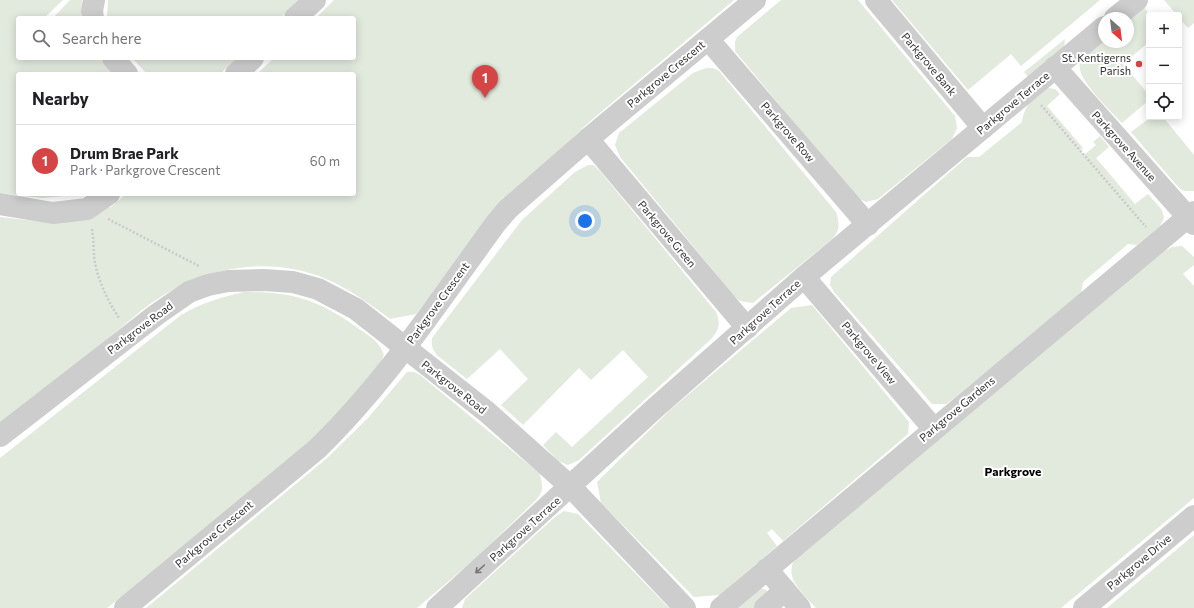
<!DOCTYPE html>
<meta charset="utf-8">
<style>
:root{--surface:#fff;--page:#f2f2f2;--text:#202124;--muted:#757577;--line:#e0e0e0;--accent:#d54545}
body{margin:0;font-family:Commissioner,sans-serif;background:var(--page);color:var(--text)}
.controls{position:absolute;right:12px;top:12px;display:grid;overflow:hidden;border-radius:4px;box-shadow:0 2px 10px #0003}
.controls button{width:36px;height:36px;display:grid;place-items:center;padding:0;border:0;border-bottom:1px solid var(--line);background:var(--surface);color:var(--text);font:20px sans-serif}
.compass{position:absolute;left:1098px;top:12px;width:36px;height:36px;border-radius:50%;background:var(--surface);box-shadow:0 2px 10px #0003;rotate:152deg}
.you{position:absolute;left:585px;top:221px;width:14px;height:14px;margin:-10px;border:3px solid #fff;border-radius:50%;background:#1a73e8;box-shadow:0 0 0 6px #1a73e833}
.badge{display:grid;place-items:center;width:26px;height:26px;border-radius:50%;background:var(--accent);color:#fff;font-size:13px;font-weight:700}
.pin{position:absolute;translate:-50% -33px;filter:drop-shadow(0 1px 2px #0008)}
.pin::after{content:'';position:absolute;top:21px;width:14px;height:12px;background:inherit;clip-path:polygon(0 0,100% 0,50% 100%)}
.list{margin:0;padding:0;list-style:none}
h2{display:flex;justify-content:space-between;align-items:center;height:52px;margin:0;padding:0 16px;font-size:17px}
h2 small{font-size:13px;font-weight:400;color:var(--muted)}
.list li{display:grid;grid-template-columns:26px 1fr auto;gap:12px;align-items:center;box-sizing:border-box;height:72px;padding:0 16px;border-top:1px solid var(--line)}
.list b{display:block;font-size:15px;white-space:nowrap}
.list p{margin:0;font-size:13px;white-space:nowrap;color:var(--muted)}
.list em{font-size:13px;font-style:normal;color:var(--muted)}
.icon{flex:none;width:22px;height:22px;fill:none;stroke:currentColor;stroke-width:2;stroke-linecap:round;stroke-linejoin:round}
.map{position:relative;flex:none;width:1194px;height:608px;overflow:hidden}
.search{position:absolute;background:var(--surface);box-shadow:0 2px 10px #0003;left:16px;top:16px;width:340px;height:44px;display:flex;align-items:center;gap:10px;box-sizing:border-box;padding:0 14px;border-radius:4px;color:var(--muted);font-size:15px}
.panel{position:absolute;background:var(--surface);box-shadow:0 2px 10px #0003;left:16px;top:72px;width:340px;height:124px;border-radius:4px}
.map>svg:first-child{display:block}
.green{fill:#e2e9dd}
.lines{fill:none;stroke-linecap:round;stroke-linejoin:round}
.path{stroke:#cacaca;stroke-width:2.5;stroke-dasharray:2 2;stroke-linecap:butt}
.minor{stroke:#cdcdcd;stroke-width:22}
.oneway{stroke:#777}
.poi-dot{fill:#d54545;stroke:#fff;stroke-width:1.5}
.labels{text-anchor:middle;stroke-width:4;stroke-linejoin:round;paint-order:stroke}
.poi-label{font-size:11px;fill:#303030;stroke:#fff;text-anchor:end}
.street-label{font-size:11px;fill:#303030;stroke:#fff}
.neighbourhood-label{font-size:12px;font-weight:bold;fill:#000;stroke:#fff}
</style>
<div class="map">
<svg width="1194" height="608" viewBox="0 0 1194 608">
<rect width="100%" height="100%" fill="#fff"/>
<!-- green -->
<g class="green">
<polygon points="0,0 63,0 44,18 18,18 18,58 99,58 114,74 18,74 18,194 79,194 76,195 42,198 0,193"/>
<polygon points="70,0 82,0 81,18 53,18"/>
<polygon points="108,0 300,0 280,18 107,18"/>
<path d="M 334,0 L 734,0 L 588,123 L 498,209 L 416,314 L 390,319 C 373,306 356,294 337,284 C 280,255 211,263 159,298 C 140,310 124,326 107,339 C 71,368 36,396 0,424 L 0,217 L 45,222 L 111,207 L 126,194 L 354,194 L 354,74 L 257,74 L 274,58 L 354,58 L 354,18 L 316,18 Z"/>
<polygon points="781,0 858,0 955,116 957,128 952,139 878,199 866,202 855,197 735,51 735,42 737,37"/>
<polygon points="892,0 1100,0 1021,66 1011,54 968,90"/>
<polygon points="1164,0 1194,0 1194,23 1188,28 1179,18 1179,15 1177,15"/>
<path d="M 1143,6 L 1150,15 L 1148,24 L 1149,42 L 1123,64 L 1149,95 L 1149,100 L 1122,123 C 1111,111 1075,78 1080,63 C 1083,53 1096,45 1104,39 L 1104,42 L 1128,42 L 1128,19 Z"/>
<polygon points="1065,39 1064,48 1029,78 1024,72"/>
<polygon points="132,58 237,58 220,74 147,74"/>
<path d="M 706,68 L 713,68 L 719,71 L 836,212 C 840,224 840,231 831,240 L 753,303 L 740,301 L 735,297 L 620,157 L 615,145 L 619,133 L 693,73 Z"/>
<path d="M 1048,88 L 1055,89 L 1060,94 L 1047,106 L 1083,148 L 1080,150 L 1084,155 L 1096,145 L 1093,142 L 1100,136 L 1109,147 L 1096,158 L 1135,204 L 1148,194 L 1162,210 L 1164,218 L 1160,226 L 1137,245 L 1128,244 L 1083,282 L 1081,293 L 953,399 L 946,404 L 932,404 L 834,292 L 830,285 L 831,277 L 967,157 L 979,157 L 1022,122 C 1024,107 1034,93 1048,88 Z"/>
<polygon points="1151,117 1163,117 1194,155 1194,191 1184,191 1179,188 1131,132"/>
<path d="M 588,165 L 593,165 L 599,170 L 716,312 C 721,323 719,331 710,340 L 579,460 L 568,465 L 558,461 L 543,445 L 556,432 L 572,447 L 648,377 L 623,350 L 591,380 L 579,368 L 523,425 L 501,405 L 528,379 L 500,349 L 467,379 L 438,356 C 433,351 431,346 432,338 L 522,220 L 575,172 Z"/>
<path d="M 1182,246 L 1194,257 L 1194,265 L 1183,274 L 1194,286 L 1194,498 L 1061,608 L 816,608 C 803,593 781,576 797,556 L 1164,251 L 1172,247 Z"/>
<path d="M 244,292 C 294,292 319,300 359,329 C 370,336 380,342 384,355 L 380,364 L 357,396 L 304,447 L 148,577 L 107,608 L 0,608 L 0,458 L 181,315 C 201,303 222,297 244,292 Z"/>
<polygon points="812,305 909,422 908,434 783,541 772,529 767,533 777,546 720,595 694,597 601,503 597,482 671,409 791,308"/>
<path d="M 407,372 L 414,372 L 420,375 L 539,473 C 543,484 544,490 537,499 L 476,558 L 417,608 L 146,608 L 326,459 L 368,418 Z"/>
<polygon points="564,511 578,514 669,608 462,608 465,599 555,517"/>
<polygon points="1194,535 1194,608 1107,608"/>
<polygon points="760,588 766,590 769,594 756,608 738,608"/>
</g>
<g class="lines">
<!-- path -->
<g class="path">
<polyline points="1041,105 1146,227"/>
<polyline points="108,219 199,266"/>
<path d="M 92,229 C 94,240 93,252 95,263 C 99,283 108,301 119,318"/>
</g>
<!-- minor -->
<g class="minor">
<polyline points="876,0 983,128"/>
<polyline points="93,18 92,11 94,0"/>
<polyline points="295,18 315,0"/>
<polyline points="1115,18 1137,0"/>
<polyline points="708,39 868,225"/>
<polyline points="113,58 127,74"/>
<polyline points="1055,67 1194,224"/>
<polyline points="236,74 253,58"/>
<polyline points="588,139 747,328"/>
<polyline points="0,204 53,213 87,209 109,194"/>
<polyline points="804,277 933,428"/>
<polyline points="0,436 156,315 189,292 208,285 228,281 264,280 293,282 318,289 356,309 487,412 571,487 685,608"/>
<polyline points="767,569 800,608"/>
<path d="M 125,608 L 317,449 C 386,382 439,301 496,223 L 508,209 L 588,139 L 755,0"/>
<polyline points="437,608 654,409 804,277 1104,27"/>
<polyline points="721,608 1194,212"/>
<polyline points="765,608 785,590"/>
<polyline points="1084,608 1194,516"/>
</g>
</g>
<!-- one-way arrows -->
<defs><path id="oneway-shaft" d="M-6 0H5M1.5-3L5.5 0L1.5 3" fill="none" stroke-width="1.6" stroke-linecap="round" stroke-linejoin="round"/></defs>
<use class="oneway" href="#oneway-shaft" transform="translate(480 569) rotate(138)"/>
<!-- markers -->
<circle class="poi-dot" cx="1139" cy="64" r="4"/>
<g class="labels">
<!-- poi labels -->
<g class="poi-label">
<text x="1131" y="62">St. Kentigerns<tspan x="1131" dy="13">Parish</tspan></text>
</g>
<!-- street labels -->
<g class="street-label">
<text transform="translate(929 64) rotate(50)" y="4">Parkgrove Bank</text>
<text transform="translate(666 74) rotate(-40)" y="4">Parkgrove Crescent</text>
<text transform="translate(1013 103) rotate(-40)" y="4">Parkgrove Terrace</text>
<text transform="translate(788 132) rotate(49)" y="4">Parkgrove Row</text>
<text transform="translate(1124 146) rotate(48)" y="4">Parkgrove Avenue</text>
<text transform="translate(667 234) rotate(50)" y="4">Parkgrove Green</text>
<text transform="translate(438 303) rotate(-54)" y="4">Parkgrove Crescent</text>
<text transform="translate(765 312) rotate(-42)" y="4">Parkgrove Terrace</text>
<text transform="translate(140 328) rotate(-37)" y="4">Parkgrove Road</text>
<text transform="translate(869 353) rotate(50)" y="4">Parkgrove View</text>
<text transform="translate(454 387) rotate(38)" y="4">Parkgrove Road</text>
<text transform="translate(957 409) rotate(-40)" y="4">Parkgrove Gardens</text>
<text transform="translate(525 529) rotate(-42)" y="4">Parkgrove Terrace</text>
<text transform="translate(214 534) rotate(-40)" y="4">Parkgrove Crescent</text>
<text transform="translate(1139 562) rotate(-40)" y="4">Parkgrove Drive</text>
</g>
<!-- neighbourhood labels -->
<g class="neighbourhood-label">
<text x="1013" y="476">Parkgrove</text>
</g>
</g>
</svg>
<div class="controls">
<button>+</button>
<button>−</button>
<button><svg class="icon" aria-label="locate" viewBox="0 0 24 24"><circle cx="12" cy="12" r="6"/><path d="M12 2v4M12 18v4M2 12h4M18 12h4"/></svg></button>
</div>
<svg class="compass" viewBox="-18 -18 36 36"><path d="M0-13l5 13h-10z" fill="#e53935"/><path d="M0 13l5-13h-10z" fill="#757577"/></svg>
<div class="you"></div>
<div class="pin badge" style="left:485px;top:98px">1</div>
<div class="search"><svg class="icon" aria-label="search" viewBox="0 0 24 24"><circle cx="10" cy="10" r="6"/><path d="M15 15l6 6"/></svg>Search here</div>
<section class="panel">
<h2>Nearby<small></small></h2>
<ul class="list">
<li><span class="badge">1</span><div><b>Drum Brae Park</b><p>Park · Parkgrove Crescent</p></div><em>60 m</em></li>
</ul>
</section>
</div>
